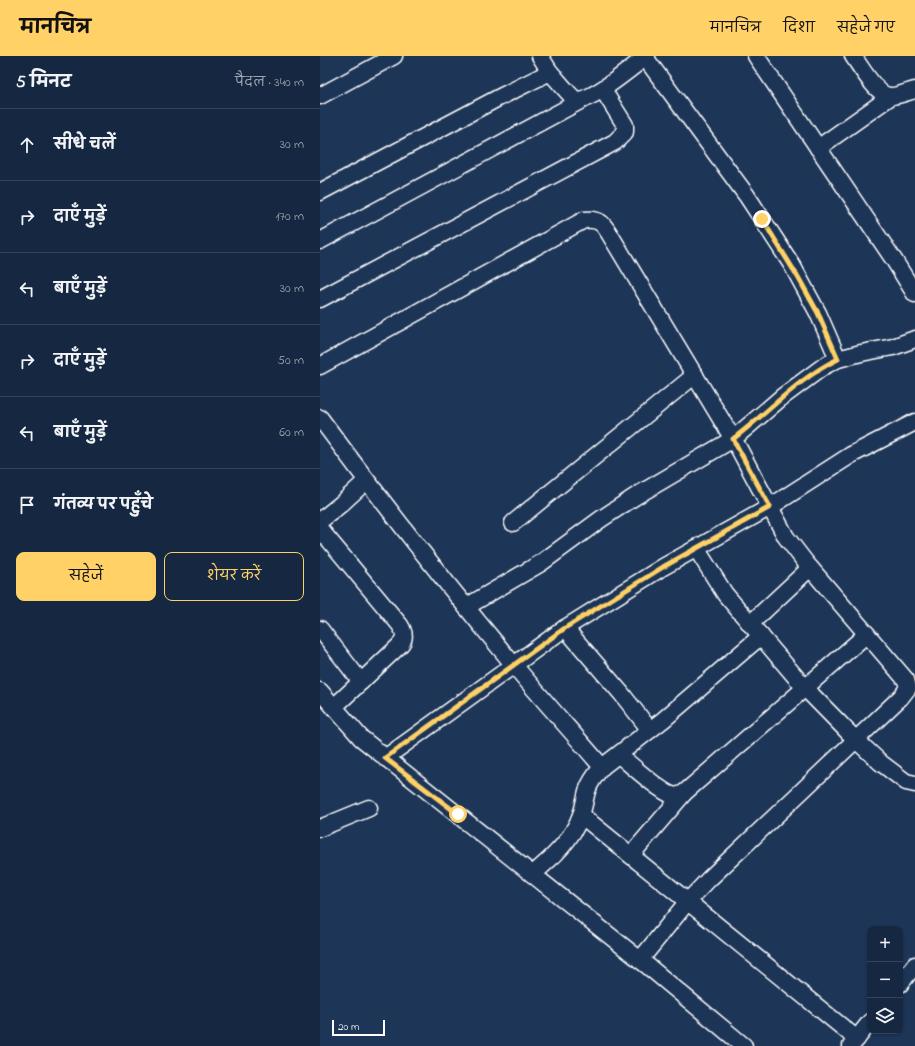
<!DOCTYPE html>
<html lang="hi">
<meta charset="utf-8">
<style>
:root{--surface:#162841;--page:#23344c;--text:#f1f3f6;--muted:#9ea6b1;--line:#35445a;--accent:#ffd166}
body{margin:0;font-family:"Indie Flower","Playpen Sans Deva",sans-serif;background:var(--page);color:var(--text)}
.controls{position:absolute;right:12px;bottom:12px;display:grid;overflow:hidden;border-radius:8px;box-shadow:0 1px 3px #0004}
.controls button{width:36px;height:36px;display:grid;place-items:center;padding:0;border:0;border-bottom:1px solid var(--line);background:var(--surface);color:var(--text);font:20px sans-serif}
.scale{position:absolute;left:12px;bottom:10px;width:53px;box-sizing:border-box;padding-left:4px;border:2px solid #fff;border-top:0;font-size:11px;line-height:14px;white-space:nowrap;color:#fff;-webkit-text-stroke:3px #1d3557;paint-order:stroke}
.stop{position:absolute;width:12px;height:12px;margin:-9px;border:3px solid #ffd166;border-radius:50%;background:#fff}
.stop.end{background:#ffd166;border-color:#fff;box-shadow:0 1px 4px #0008}
.list{margin:0;padding:0;list-style:none}
h2{display:flex;justify-content:space-between;align-items:center;height:52px;margin:0;padding:0 16px;font-size:17px}
h2 small{font-size:13px;font-weight:400;color:var(--muted)}
.list li{display:grid;grid-template-columns:26px 1fr auto;gap:12px;align-items:center;box-sizing:border-box;height:72px;padding:0 16px;border-top:1px solid var(--line)}
.list b{display:block;font-size:15px;white-space:nowrap}
.list em{font-size:13px;font-style:normal;color:var(--muted)}
.actions{display:flex;gap:8px;padding:12px 16px}
.actions a{flex:1;padding:9px 0;border:1px solid var(--accent);border-radius:8px;text-align:center;font-size:14px;color:var(--accent)}
.actions .main{background:var(--accent);color:#111}
.icon{flex:none;width:22px;height:22px;fill:none;stroke:currentColor;stroke-width:2;stroke-linecap:round;stroke-linejoin:round}
.map{position:relative;flex:none;width:595px;height:990px;overflow:hidden}
header{display:flex;align-items:center;gap:24px;box-sizing:border-box;height:56px;padding:0 20px;background:var(--accent);color:#111}
header strong{font-size:19px}
nav{display:flex;gap:22px;margin-inline-start:auto;font-size:14px}
main{display:flex}
aside{flex:1;background:var(--surface)}
.map>svg:first-child{display:block}
.lines{fill:none;stroke-linecap:round;stroke-linejoin:round}
.street-casing{stroke:#fff;stroke-width:19}
.street{stroke:#1d3557;stroke-width:16}
.route{stroke:#ffd166;stroke-width:5}
</style>
<header>
<strong>मानचित्र</strong>
<nav><a>मानचित्र</a><a>दिशा</a><a>सहेजे गए</a></nav>
</header>
<main>
<aside>
<h2>5 मिनट<small>पैदल · 340 m</small></h2>
<ul class="list">
<li><svg class="icon" aria-label="ahead" viewBox="0 0 24 24"><path d="M12 20V5M6 11l6-6 6 6"/></svg><div><b>सीधे चलें</b></div><em>30 m</em></li>
<li><svg class="icon" aria-label="right" viewBox="0 0 24 24"><path d="M7 20v-9h11M14 6l5 5-5 5"/></svg><div><b>दाएँ मुड़ें</b></div><em>170 m</em></li>
<li><svg class="icon" aria-label="left" viewBox="0 0 24 24"><path d="M17 20v-9H6M10 6l-5 5 5 5"/></svg><div><b>बाएँ मुड़ें</b></div><em>30 m</em></li>
<li><svg class="icon" aria-label="right" viewBox="0 0 24 24"><path d="M7 20v-9h11M14 6l5 5-5 5"/></svg><div><b>दाएँ मुड़ें</b></div><em>50 m</em></li>
<li><svg class="icon" aria-label="left" viewBox="0 0 24 24"><path d="M17 20v-9H6M10 6l-5 5 5 5"/></svg><div><b>बाएँ मुड़ें</b></div><em>60 m</em></li>
<li><svg class="icon" aria-label="arrive" viewBox="0 0 24 24"><path d="M6 21V4h12l-3 4 3 4H6"/></svg><div><b>गंतव्य पर पहुँचे</b></div></li>
</ul>
<div class="actions"><a class="main">सहेजें</a><a>शेयर करें</a></div>
</aside>
<div class="map">
<svg width="595" height="990" viewBox="0 0 595 990">
<rect width="100%" height="100%" fill="#1d3557"/>
<filter id="ink" filterUnits="userSpaceOnUse"><feTurbulence type="fractalNoise" baseFrequency=".025" numOctaves="2"/><feDisplacementMap in="SourceGraphic" scale="8" xChannelSelector="R" yChannelSelector="G"/><feConvolveMatrix kernelMatrix="1 2 1 2 8 2 1 2 1" color-interpolation-filters="sRGB"/></filter>
<g filter="url(#ink)">
<g class="lines">
<!-- street casing -->
<g class="street-casing">
<g id="street">
<polyline points="220,0 230,16"/>
<polyline points="324,0 427,140 472,209 498,257 518,303"/>
<polyline points="436,0 574,204 595,238"/>
<path d="M 533,0 C 540,10 558,41 571,40 C 578,40 587,36 595,34"/>
<polyline points="0,40 74,0"/>
<polyline points="498,92 570,41"/>
<path d="M 0,136 L 180,41 L 230,16 C 235,21 250,40 255,43 C 267,50 316,8 327,0"/>
<polyline points="0,185 262,44"/>
<polyline points="0,243 295,86 305,76 305,69 283,34"/>
<path d="M 0,310 L 264,164 C 281,162 284,169 292,182 L 419,393 L 466,481 L 486,507 L 586,624 L 588,632 L 581,641 L 389,823 L 368,845 L 320,904"/>
<path d="M 0,362 C 62,446 126,528 193,608 C 222,643 253,677 282,711"/>
<polyline points="0,465 21,448 46,425"/>
<polyline points="193,467 375,319"/>
<path d="M 0,473 L 80,569 C 85,577 86,583 79,590 L 14,651"/>
<polyline points="376,492 405,538 485,632 536,684 561,707 586,726 595,728"/>
<polyline points="146,551 221,507 281,463 316,440 413,383 462,341 504,310 518,303 541,297 573,291 595,283"/>
<polyline points="430,568 490,512"/>
<polyline points="245,572 301,637 330,674"/>
<polyline points="0,573 41,626"/>
<polyline points="0,635 41,682 329,911 424,990"/>
<path d="M 299,699 C 310,708 341,736 352,739 C 357,740 361,739 364,737 L 547,578"/>
<polyline points="65,702 245,572 343,511 450,451 531,399 595,366"/>
<polyline points="261,759 537,983"/>
<polyline points="0,772 49,752"/>
<polyline points="311,799 364,737"/>
<path d="M 213,818 C 233,801 252,784 261,759 C 264,751 265,742 267,735 C 270,726 276,718 282,711 L 343,664 L 441,580"/>
<polyline points="580,928 595,909"/>
<polyline points="531,990 550,966"/>
</g>
</g>
<!-- street -->
<use href="#street" class="street"/>
</g>
</g>
<g class="lines" filter="url(#ink)">
<!-- route -->
<path class="route" d="M 138,758 L 65,702 L 245,572 L 343,511 L 450,451 L 413,383 C 449,356 477,323 518,303 L 498,257 L 478,221 L 442,163"/>
</g>
</svg>
<div class="controls">
<button>+</button>
<button>−</button>
<button><svg class="icon" aria-label="layers" viewBox="0 0 24 24"><path d="M12 4l9 5-9 5-9-5zM3 14l9 5 9-5"/></svg></button>
</div>
<div class="scale">20 m</div>
<div class="stop" style="left:138px;top:758px"></div>
<div class="stop end" style="left:442px;top:163px"></div>
</div>
</main>
